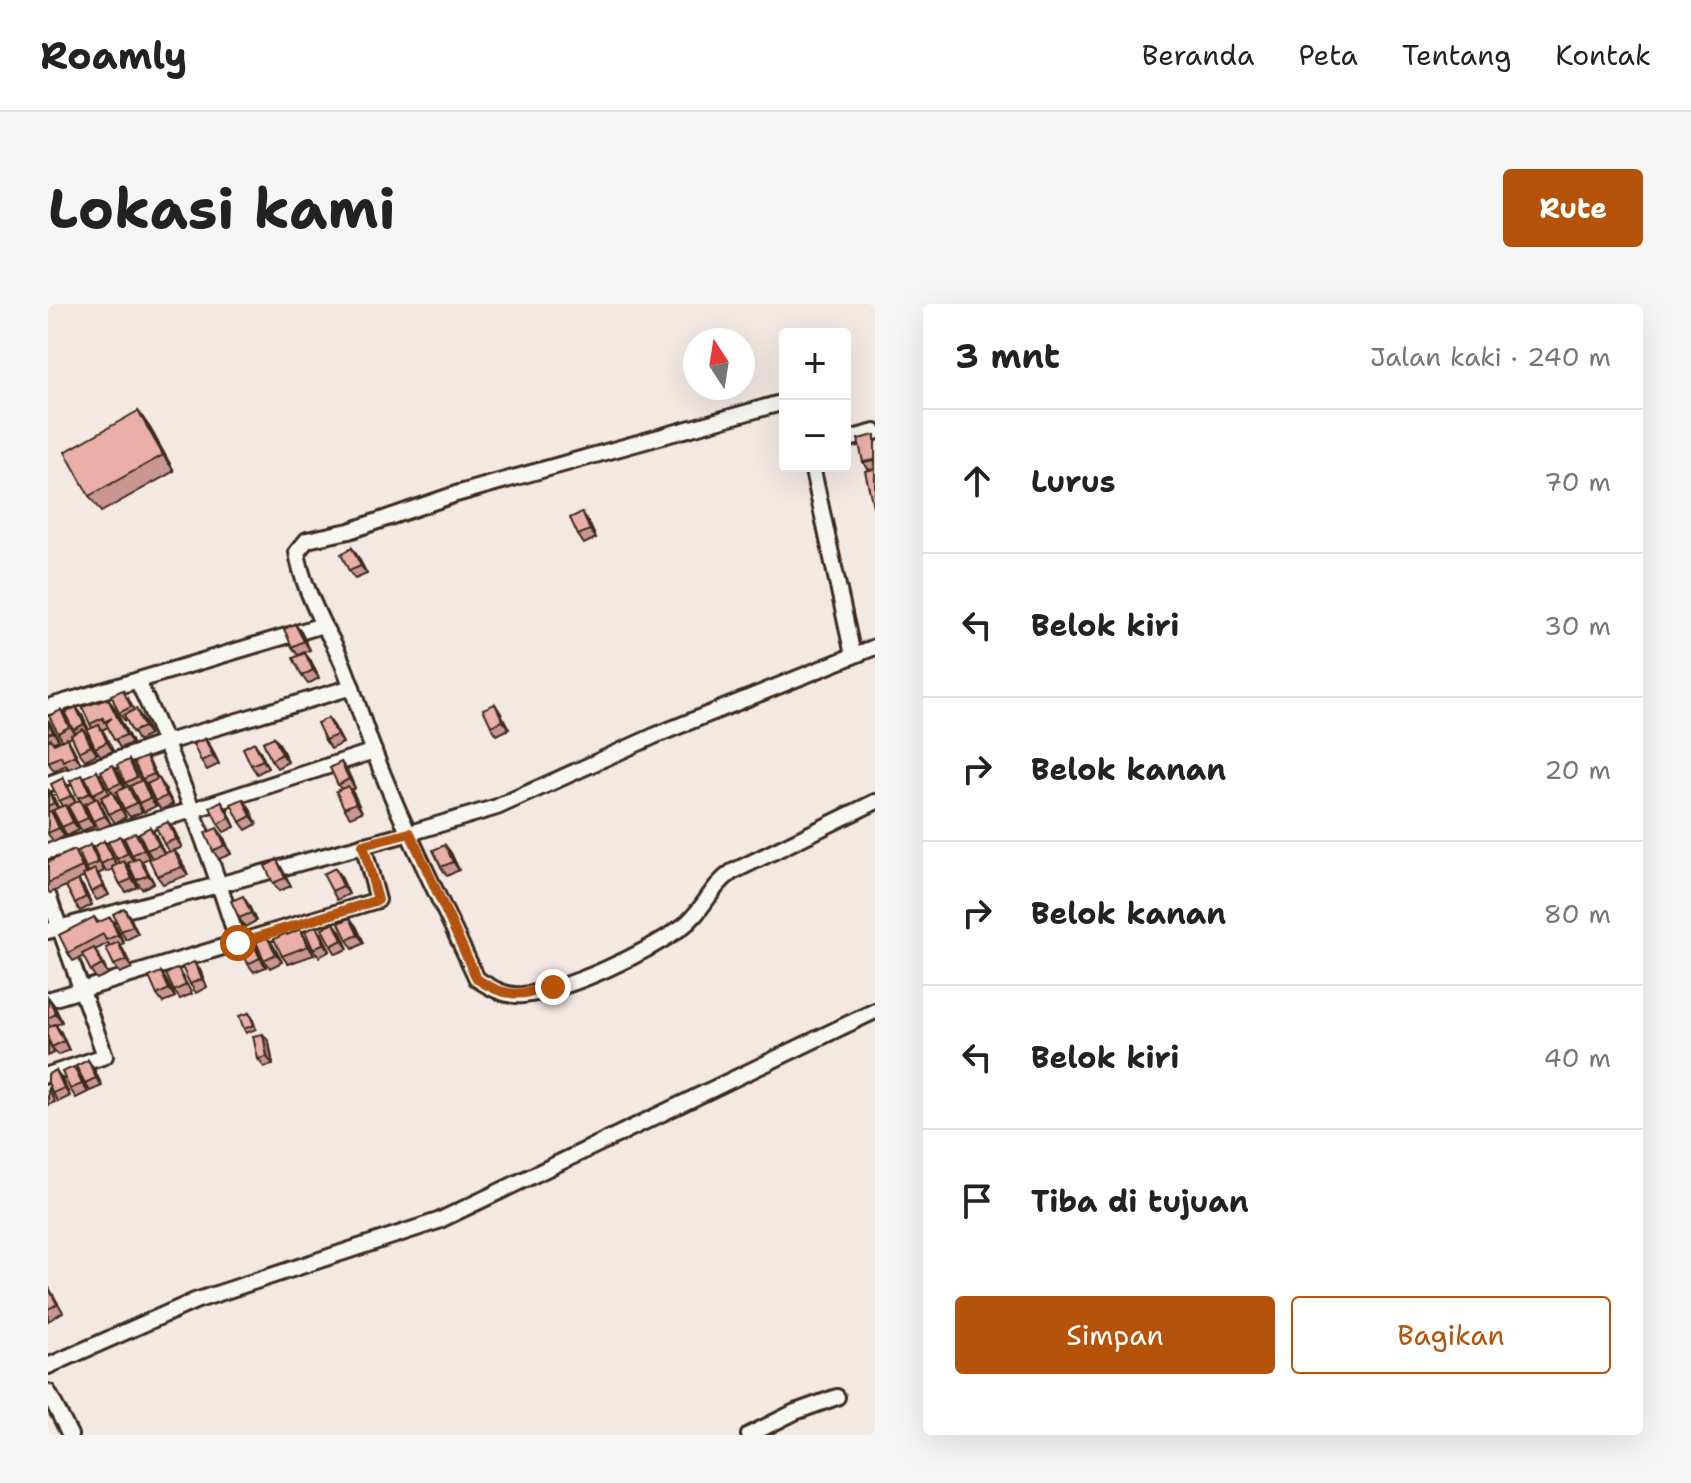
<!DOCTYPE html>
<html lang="id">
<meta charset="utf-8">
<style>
:root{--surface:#fff;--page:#f6f6f6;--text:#222;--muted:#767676;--line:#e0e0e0;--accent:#b45309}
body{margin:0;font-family:"Shantell Sans",sans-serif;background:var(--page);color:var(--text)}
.controls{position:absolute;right:24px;top:24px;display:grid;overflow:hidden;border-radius:8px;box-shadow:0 8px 32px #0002}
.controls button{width:72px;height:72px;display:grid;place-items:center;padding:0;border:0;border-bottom:2px solid var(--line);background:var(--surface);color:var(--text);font:40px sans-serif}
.compass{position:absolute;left:635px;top:24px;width:72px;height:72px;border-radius:50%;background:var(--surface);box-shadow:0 8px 32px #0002;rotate:348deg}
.stop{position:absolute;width:24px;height:24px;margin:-18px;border:6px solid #b45309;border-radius:50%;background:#fff}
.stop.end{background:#b45309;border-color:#fff;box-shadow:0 2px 8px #0008}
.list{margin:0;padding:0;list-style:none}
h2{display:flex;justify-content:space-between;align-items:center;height:104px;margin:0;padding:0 32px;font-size:34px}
h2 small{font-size:26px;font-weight:400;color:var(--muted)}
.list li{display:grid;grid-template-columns:52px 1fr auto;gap:24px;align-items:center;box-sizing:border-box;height:144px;padding:0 32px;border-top:2px solid var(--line)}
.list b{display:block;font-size:30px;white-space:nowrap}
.list em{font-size:26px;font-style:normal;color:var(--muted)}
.actions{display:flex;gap:16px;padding:24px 32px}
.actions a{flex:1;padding:18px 0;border:2px solid var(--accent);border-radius:8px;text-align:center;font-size:28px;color:var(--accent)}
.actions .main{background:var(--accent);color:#fff}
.icon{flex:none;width:44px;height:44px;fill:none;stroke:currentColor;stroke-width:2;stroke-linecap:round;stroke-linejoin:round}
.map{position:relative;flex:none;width:827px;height:1131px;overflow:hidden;border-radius:8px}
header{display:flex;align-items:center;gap:48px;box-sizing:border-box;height:112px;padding:0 40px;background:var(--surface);border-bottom:2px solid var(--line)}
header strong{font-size:38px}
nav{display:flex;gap:44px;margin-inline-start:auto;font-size:28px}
.intro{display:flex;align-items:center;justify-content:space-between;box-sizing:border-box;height:192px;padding:0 48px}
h1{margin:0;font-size:56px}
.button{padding:20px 36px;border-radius:8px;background:var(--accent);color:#fff;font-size:28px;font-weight:700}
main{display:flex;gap:48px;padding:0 48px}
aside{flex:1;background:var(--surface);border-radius:8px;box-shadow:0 8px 32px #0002}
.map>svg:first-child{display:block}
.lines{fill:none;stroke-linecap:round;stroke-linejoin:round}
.street-casing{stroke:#3b2a1e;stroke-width:20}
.street{stroke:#f6f6f2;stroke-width:14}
.wall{fill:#c99691;stroke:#3b2a1e;stroke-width:2}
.shaded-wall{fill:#a47a76;stroke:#3b2a1e;stroke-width:2}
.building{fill:#eaafa9;stroke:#3b2a1e;stroke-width:2}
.route{stroke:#b45309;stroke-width:10}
</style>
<header>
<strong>Roamly</strong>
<nav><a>Beranda</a><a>Peta</a><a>Tentang</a><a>Kontak</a></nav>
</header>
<div class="intro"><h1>Lokasi kami</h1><a class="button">Rute</a></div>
<main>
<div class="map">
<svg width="827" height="1131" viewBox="0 0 827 1131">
<rect width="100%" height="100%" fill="#f4e8e3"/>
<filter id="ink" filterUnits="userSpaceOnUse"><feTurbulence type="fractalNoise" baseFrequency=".0125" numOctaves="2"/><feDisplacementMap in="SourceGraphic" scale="16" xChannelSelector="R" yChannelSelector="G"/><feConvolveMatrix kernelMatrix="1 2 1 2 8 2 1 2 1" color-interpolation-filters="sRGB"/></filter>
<g filter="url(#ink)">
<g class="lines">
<!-- street casing -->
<g class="street-casing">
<g id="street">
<polyline points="797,136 827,128"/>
<polyline points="764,162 805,351"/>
<path d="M 275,321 C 264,297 253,274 249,248 L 259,236 L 301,227 L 408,190 L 729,100"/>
<path d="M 90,378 C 130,462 162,549 190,639"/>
<path d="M 0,403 L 275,321 C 299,358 309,404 325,445 C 355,524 394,599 429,675 C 443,684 458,693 475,691 C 522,686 596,650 634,623 C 655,608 662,583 684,568 L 827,498"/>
<polyline points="0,480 119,438 304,383"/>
<polyline points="0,547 145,506 326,447"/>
<polyline points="0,591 57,752 0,771"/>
<polyline points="0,627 362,529 449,503 606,432 827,343"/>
<polyline points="0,696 330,596 315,541"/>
<polyline points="0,1062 147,997 390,917 827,707"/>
<polyline points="0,1088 22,1131"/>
<polyline points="701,1131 747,1108 789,1093"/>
</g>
</g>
<!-- street -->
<use href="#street" class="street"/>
</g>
<!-- wall -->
<g class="wall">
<polygon points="90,107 102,124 126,167 53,208 41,192"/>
<polygon points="827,131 827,204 825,202 821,166 815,158"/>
<polygon points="540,217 548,234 536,240 530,231"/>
<polygon points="304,244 310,253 319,270 307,275 301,267"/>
<polygon points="247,320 253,328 262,346 250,351 244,343"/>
<polygon points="263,357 271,374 260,380 254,372"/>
<polygon points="80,394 86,406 94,414 102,431 90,437 79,416 77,417 71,409"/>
<polygon points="60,395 66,403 84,439 72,444 60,423 54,426 65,447 53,452 47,444 40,429 39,430 49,450 37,456 31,448 24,433 20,435 33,460 21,465 18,461 6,467 0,458 0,416 11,436 6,438 7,440 14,436 10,429 13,406 19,415 26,429 27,429 25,426 28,403 34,411 41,426 44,424 42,420"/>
<polygon points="447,400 452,408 461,425 449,431 443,422"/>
<polygon points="280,414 286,422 295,439 283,445 277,436"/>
<polygon points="226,433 232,441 240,458 229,464 223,456"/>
<polygon points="157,435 163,443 171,460 159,466 153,457"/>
<polygon points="212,447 220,464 209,470 203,461"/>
<polygon points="98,453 103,461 110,475 116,483 125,500 113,506 107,497 101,483 94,475"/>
<polygon points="81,456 87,464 93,477 100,485 108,502 96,508 84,486 83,487 94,508 82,513 76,505 70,491 67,492 78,513 67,519 61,510 54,497 51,498 63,520 51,525 45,517 38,502 36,502 46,522 34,527 29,519 21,504 20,504 31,526 19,532 14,523 7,510 6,510 17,532 6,538 0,530 0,485 10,504 14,502 11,497 15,474 20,483 28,498 32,497 22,477 40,480 47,495 48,494 45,490 49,467 55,476 61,489 64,488 61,484 71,470 77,484 80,482 77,479"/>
<polygon points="299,466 307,484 303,486 314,508 302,513 296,504 293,485 290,481"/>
<polygon points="201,503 209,520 198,526 192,518"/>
<polygon points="179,505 187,523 176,528 170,520"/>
<polygon points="120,518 126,526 134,543 126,547 132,554 140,571 115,580 109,572 104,554 99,546 102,523 108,532 116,549 121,548 116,540"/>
<polygon points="175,532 183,550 171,555 165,547"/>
<polygon points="93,536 101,554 94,557 106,579 94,585 88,576 80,561 79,561 90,583 78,588 72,580 65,565 59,568 53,560 56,537 62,546 69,560 72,559 69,555 78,541 86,556 87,556 84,551"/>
<polygon points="42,541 48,550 56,567 50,570 61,591 49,596 43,588 36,573 30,576 36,584 44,601 32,607 27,599 18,582 2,589 0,587 0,558 31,554 38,569 41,568 38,564"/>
<polygon points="397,541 403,549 411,566 399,572 393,563"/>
<polygon points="229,556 234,565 243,582 231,587 225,579"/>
<polygon points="293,573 301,590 289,596 284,587"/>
<polygon points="200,600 208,617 197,623 191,614"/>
<polygon points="46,613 51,619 68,622 76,639 72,641 84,664 72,669 66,661 62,642 60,639 47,646 60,670 49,675 43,667 36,652 25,657 20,649"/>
<polygon points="82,613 90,630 78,636 73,627"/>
<polygon points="308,622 316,639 305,645 299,636"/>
<polygon points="252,625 257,633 266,651 240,660 234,652 239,631"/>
<polygon points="292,627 300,645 288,650 283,642"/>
<polygon points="274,630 282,647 271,653 265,645"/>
<polygon points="204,637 210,646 218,663 206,668 200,660"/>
<polygon points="225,641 234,658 222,664 216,656"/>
<polygon points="152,666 159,683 148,689 142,680"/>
<polygon points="113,668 118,676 127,693 115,699 109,691"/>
<polygon points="135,673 144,690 132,695 126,687"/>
<polygon points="0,693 6,701 14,718 8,721 21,746 10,751 4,743 2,723 0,720"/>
<polygon points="201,709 204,713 208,725 198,729 196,725"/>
<polygon points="0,736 6,749 0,752"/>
<polygon points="221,738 225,761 216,763 210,755"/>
<polygon points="40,756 46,765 54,782 42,787 37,779"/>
<polygon points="32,771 40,788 28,794 22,785"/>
<polygon points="14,775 22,792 10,798 5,789"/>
<polygon points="0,783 7,798 0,801"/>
<polygon points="0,982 15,1008 0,1017"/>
</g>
<!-- shaded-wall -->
<g class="shaded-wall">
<polygon points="90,107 102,124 126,167 115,151"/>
<polygon points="534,208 540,217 548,234 542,226"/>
<polygon points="304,244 310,253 319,270 313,262"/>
<polygon points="247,320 253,328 262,346 256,337"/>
<polygon points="257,349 263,357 271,374 265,366"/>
<polygon points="60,395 66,403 84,439 78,431"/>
<polygon points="447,400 452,408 461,425 455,417"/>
<polygon points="28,403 34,411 42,429 36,420"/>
<polygon points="88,405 94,414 102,431 96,423"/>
<polygon points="280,414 286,422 295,439 289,431"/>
<polygon points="0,416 2,419 11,436 5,428"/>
<polygon points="51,421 57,430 65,447 59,438"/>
<polygon points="35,425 41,433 49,450 43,442"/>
<polygon points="226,433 232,441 240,458 234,450"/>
<polygon points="19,434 24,442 33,460 27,451"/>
<polygon points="157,435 163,443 171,460 165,452"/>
<polygon points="206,438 212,447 220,464 215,456"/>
<polygon points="98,453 103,461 112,478 106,470"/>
<polygon points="293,458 299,466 307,484 301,475"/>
<polygon points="65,461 71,470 79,487 73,479"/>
<polygon points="34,471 40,480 48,497 42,489"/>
<polygon points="15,474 20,483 29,500 23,492"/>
<polygon points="111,474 116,483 125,500 119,492"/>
<polygon points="94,476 100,485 108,502 102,494"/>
<polygon points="300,482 306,490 314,508 308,499"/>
<polygon points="0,485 4,490 12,507 6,499"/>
<polygon points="64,488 70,496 78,513 73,505"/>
<polygon points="49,494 54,503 63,520 57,512"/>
<polygon points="195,495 201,503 209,520 203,512"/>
<polygon points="32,496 38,505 46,522 40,514"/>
<polygon points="173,497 179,505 187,523 182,514"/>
<polygon points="17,501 23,509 31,526 25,518"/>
<polygon points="3,507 9,515 17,532 11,524"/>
<polygon points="120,518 126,526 134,543 128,535"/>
<polygon points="102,523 108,532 116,549 111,541"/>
<polygon points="169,524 175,532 183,550 177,541"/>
<polygon points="87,528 93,536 101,554 96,545"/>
<polygon points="72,532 78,541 86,558 80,549"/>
<polygon points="56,537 62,546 70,563 65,554"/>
<polygon points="397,541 403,549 411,566 405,558"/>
<polygon points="26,546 31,554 40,571 34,563"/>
<polygon points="126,546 132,554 140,571 134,563"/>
<polygon points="91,554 97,562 106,579 100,571"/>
<polygon points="229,556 234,565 243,582 237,574"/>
<polygon points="76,557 82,566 90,583 84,575"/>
<polygon points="287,564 293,573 301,590 295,582"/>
<polygon points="47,565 52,573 61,591 55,582"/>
<polygon points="30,576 36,584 44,601 38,593"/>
<polygon points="195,592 200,600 208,617 203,609"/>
<polygon points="76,604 82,613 90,630 85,622"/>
<polygon points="62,613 68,622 76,639 70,631"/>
<polygon points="302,614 308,622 316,639 310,631"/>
<polygon points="286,619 292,627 300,645 294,636"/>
<polygon points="268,622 274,630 282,647 276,639"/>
<polygon points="252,625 257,633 266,651 260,642"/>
<polygon points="219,633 225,641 234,658 228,650"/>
<polygon points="204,637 210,646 218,663 212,654"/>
<polygon points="70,638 76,647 84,664 78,656"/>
<polygon points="46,644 52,653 60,670 54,661"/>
<polygon points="146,658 152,666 159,683 154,675"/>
<polygon points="113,668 118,676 127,693 121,685"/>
<polygon points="0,693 6,701 14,718 8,710"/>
<polygon points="7,720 13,728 21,746 16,737"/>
<polygon points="215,730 221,738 225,761 219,753"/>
<polygon points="40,756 46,765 54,782 48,774"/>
<polygon points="26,763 32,771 40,788 34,780"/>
<polygon points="8,766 14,775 22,792 16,784"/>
</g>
<!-- building -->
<g class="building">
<polygon points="90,107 115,151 41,192 17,148"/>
<polygon points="827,131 827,156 815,158 810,135"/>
<polygon points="827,165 827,201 825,202 817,167"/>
<polygon points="534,208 542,226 530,231 522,214"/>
<polygon points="304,244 313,262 301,267 293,250"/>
<polygon points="247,320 256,337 244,343 236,325"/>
<polygon points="257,349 265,366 254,372 245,354"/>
<polygon points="75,386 83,403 71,409 63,391"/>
<polygon points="60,395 78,431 66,436 58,419 64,414 56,418 55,414 42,420 34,403"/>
<polygon points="447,400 455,417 443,422 435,405"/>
<polygon points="28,403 36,420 25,426 17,409"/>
<polygon points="88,405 96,423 84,428 76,411"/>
<polygon points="13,406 21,423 10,429 1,412"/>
<polygon points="280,414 289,431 277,436 269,419"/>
<polygon points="0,418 5,428 0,430"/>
<polygon points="51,421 59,438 47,444 39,426"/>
<polygon points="35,425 43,442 31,448 23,431"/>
<polygon points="226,433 234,450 223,456 215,438"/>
<polygon points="19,434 27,451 15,457 13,452 0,458 0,437 3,435 6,440"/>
<polygon points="157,435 165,452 153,457 145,440"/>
<polygon points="206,438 215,456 203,461 195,444"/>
<polygon points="98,453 106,470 94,475 86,458"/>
<polygon points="81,456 89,473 77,479 69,461"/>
<polygon points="293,458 301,475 290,481 282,464"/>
<polygon points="65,461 73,479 61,484 53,467"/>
<polygon points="49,467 57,484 45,490 37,473"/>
<polygon points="34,471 42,489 30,494 22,477"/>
<polygon points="15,474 23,492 11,497 3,480"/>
<polygon points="111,474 119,492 107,497 99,480"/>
<polygon points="94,476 102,494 91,499 82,482"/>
<polygon points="80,482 88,499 76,505 68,488"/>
<polygon points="300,482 308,499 296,504 288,487"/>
<polygon points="0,486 6,499 0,502"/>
<polygon points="64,488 73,505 61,510 53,493"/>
<polygon points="49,494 57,512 45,517 37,500"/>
<polygon points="195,495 203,512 192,518 183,500"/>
<polygon points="32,496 40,514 29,519 20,502"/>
<polygon points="173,497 182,514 170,520 162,503"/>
<polygon points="17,501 25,518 14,523 5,506"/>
<polygon points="3,507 11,524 0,529 0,508"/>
<polygon points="120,518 128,535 116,540 108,523"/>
<polygon points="102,523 111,541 99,546 91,529"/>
<polygon points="169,524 177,541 165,547 157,529"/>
<polygon points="87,528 96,545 84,551 76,534"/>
<polygon points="72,532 80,549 69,555 60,538"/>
<polygon points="56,537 65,554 53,560 45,543"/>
<polygon points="42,541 50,559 38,564 30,547"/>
<polygon points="397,541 405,558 393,563 385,546"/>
<polygon points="26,546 34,563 0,579 0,558"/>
<polygon points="126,546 134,563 109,572 101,555"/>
<polygon points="91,554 100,571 88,576 80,559"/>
<polygon points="229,556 237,574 225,579 217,562"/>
<polygon points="76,557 84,575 72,580 64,563"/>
<polygon points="287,564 295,582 284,587 275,570"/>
<polygon points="47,565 55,582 43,588 35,571"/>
<polygon points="30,576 38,593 27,599 18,582"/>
<polygon points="195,592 203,609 191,614 183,597"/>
<polygon points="76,604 85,622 73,627 65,610"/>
<polygon points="46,613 49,619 62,613 70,631 58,636 55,630 20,649 11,631"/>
<polygon points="302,614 310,631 299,636 291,619"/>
<polygon points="286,619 294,636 283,642 274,625"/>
<polygon points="268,622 276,639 265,645 257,627"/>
<polygon points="252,625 260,642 234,652 226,635 238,629 239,631"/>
<polygon points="219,633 228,650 216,656 208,638"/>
<polygon points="204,637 212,654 200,660 192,642"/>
<polygon points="70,638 78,656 66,661 58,644"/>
<polygon points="46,644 54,661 43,667 34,650"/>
<polygon points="146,658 154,675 142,680 134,663"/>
<polygon points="130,664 138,681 126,687 118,670"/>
<polygon points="113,668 121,685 109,691 101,673"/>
<polygon points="0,693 8,710 0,714"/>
<polygon points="201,709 206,721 196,725 191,712"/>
<polygon points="7,720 16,737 4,743 0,735 0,724"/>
<polygon points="215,730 219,753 210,755 205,732"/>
<polygon points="40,756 48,774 37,779 28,762"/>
<polygon points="26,763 34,780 22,785 14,768"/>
<polygon points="8,766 16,784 5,789 0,779 0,770"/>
<polygon points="0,983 9,1000 0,1005"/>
</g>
</g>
<g class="lines" filter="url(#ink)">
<!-- route -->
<path class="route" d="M 190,639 L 330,596 L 315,541 L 362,529 L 429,675 C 458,695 473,691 505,683"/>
</g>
</svg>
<div class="controls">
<button>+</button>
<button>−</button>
</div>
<svg class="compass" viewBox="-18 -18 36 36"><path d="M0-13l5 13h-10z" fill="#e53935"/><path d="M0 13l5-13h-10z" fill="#767676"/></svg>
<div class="stop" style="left:190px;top:639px"></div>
<div class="stop end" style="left:505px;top:683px"></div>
</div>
<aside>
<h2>3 mnt<small>Jalan kaki · 240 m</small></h2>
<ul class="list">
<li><svg class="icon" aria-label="ahead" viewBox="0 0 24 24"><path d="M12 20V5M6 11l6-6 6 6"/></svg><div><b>Lurus</b></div><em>70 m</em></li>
<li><svg class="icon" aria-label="left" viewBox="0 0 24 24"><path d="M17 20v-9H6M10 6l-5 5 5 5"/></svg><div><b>Belok kiri</b></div><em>30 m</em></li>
<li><svg class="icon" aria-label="right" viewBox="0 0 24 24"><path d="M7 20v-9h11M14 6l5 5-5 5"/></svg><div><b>Belok kanan</b></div><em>20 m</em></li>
<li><svg class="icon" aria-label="right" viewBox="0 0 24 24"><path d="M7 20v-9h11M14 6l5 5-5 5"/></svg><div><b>Belok kanan</b></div><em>80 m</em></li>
<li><svg class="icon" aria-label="left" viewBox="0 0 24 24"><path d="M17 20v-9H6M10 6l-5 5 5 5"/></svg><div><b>Belok kiri</b></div><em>40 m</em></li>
<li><svg class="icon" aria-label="arrive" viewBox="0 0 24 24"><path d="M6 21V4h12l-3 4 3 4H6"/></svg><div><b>Tiba di tujuan</b></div></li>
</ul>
<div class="actions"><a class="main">Simpan</a><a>Bagikan</a></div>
</aside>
</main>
